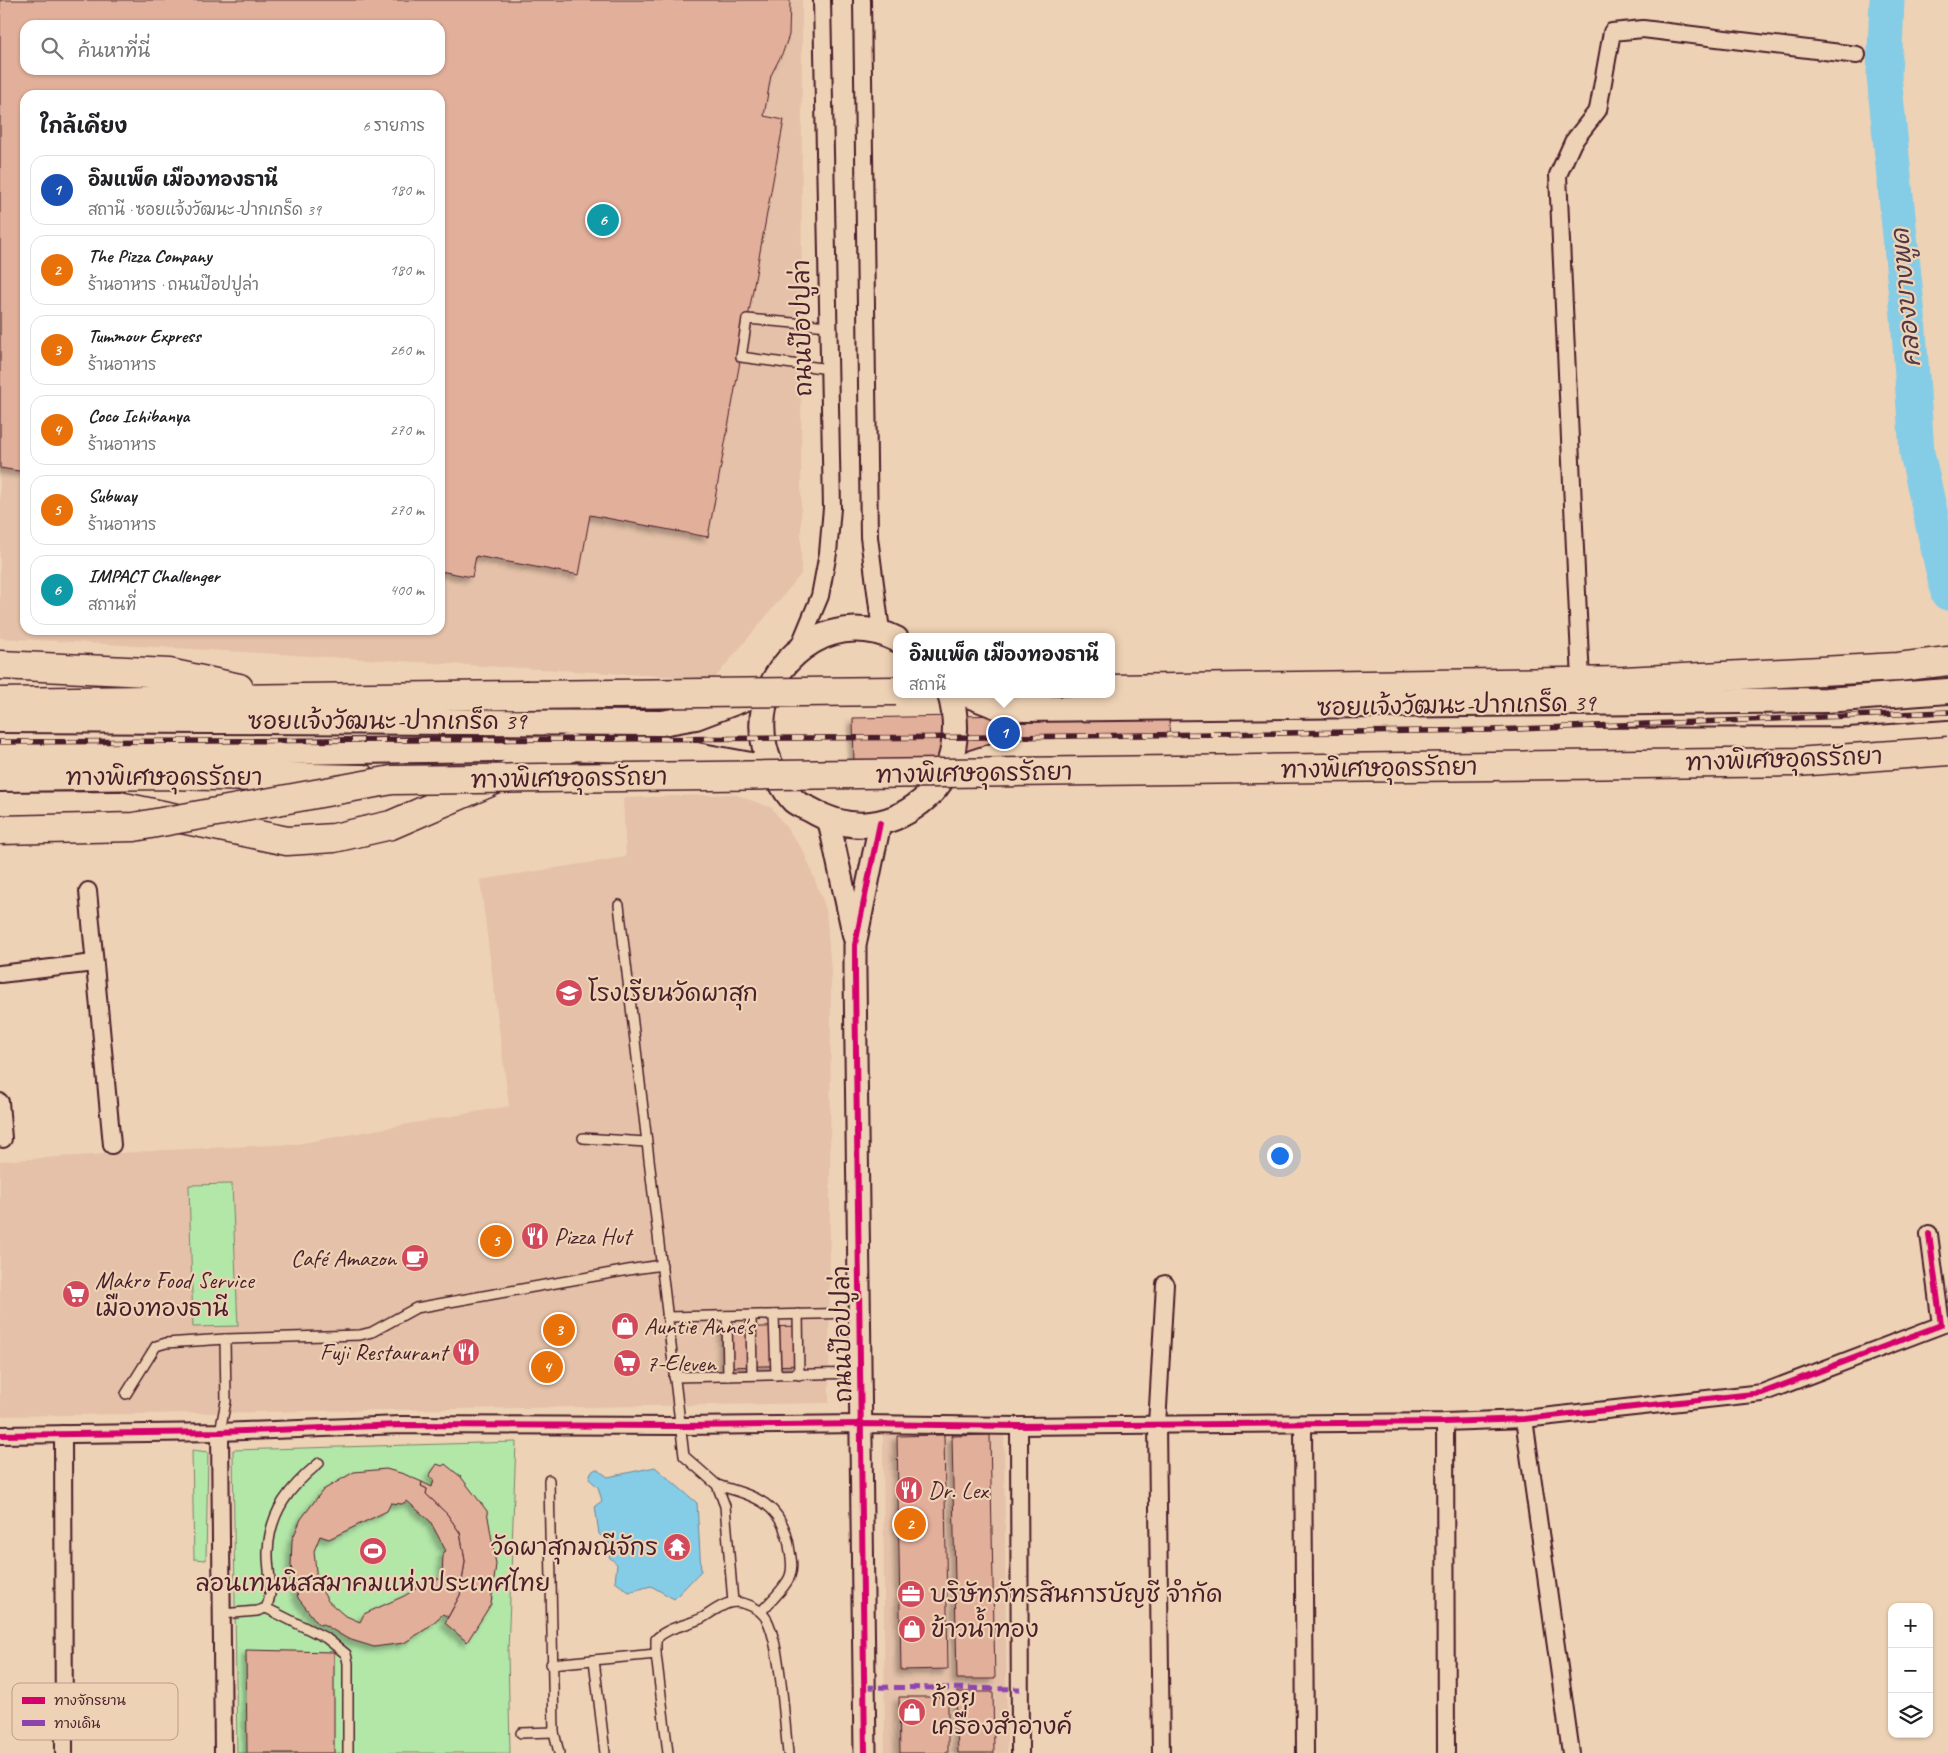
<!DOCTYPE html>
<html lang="th">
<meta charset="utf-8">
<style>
:root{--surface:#fff;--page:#f2f2f2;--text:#202124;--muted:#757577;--line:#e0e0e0;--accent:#0b8043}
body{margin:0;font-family:Caveat,"Playpen Sans Thai",sans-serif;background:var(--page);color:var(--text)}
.controls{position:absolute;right:15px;bottom:15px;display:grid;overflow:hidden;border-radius:10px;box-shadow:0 1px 4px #0004}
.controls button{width:45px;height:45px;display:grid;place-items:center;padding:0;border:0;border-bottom:1px solid var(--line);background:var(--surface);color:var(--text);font:25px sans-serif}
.you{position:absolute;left:1279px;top:1155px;width:18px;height:18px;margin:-12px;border:4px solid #fff;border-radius:50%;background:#1a73e8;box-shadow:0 0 0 8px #1a73e833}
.badge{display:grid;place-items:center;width:32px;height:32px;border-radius:50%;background:var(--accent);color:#fff;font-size:16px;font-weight:700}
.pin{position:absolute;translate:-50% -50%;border:2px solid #fff;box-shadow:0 1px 5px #0006}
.popup{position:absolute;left:893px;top:633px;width:222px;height:65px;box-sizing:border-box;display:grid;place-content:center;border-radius:10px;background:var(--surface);filter:drop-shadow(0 1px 4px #0005);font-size:16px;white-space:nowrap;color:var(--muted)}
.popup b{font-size:19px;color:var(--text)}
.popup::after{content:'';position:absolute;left:50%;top:100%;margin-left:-10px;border:10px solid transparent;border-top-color:var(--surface)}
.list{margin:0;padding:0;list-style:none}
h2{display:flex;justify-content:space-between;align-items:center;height:65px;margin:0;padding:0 20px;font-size:21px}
h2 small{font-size:16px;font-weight:400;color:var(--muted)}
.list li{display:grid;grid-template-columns:32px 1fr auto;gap:15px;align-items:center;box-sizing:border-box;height:70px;margin:0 10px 10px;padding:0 10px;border:1px solid var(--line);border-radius:15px}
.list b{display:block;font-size:19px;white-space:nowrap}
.list p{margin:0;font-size:16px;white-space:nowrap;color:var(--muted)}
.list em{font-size:16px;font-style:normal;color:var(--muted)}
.icon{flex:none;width:28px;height:28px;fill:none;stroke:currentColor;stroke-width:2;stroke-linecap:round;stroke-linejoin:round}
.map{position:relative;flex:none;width:1948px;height:1753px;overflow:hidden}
.search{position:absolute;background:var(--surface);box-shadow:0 1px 4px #0004;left:20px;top:20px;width:425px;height:55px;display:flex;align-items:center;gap:12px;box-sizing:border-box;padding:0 18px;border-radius:15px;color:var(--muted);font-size:19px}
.panel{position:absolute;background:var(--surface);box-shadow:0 1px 4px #0004;left:20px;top:90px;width:425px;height:545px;border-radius:15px}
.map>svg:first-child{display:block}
.built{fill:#e4c1a8;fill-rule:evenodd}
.green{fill:#b2e7a8;stroke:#7e836a}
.water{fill:#85cce6;stroke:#6d879b}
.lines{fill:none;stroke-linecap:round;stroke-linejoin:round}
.river{stroke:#85cce6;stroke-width:35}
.building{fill:#e2af9a;stroke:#4a1f2b;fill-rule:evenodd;filter:url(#shadow)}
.service-casing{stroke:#4a1f2b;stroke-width:12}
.minor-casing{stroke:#4a1f2b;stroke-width:20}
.tertiary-casing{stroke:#4a1f2b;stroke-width:25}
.secondary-casing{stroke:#4a1f2b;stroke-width:28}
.motorway-casing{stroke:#4a1f2b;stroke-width:31}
.service{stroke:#eed2b5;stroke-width:9}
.minor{stroke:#eed2b5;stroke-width:16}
.tertiary{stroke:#eed2b5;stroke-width:21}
.secondary{stroke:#eed2b5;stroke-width:24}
.motorway{stroke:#eed2b5;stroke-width:28}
.rail-casing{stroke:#4a1f2b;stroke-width:5.5}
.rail{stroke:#eed2b5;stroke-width:4;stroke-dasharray:11;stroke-linecap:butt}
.motorway-bridge-casing{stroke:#4a1f2b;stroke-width:31;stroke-linecap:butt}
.motorway-bridge{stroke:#eed2b5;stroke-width:28}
.quiet{stroke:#8e44ad;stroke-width:5;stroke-dasharray:10 5;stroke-linecap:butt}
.cycleway-casing{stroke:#eed2b5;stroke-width:9}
.cycleway{stroke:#d6006c;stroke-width:6}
.labels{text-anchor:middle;stroke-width:4.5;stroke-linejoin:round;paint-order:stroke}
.street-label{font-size:24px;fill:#4a1f2b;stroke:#eed2b5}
.poi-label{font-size:24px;fill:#4a1f2b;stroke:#eed2b5;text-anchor:start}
.water-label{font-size:25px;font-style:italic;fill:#533947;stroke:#eed2b5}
.key{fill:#eed2b5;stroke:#bd9c8c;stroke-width:1}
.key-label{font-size:14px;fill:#4a1f2b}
</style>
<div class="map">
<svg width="1948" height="1753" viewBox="0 0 1948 1753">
<defs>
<filter id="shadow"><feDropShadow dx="-4.5" dy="4.5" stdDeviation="2.5" flood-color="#0004"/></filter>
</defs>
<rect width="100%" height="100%" fill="#eed2b5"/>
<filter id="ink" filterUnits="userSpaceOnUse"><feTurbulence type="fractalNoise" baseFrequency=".02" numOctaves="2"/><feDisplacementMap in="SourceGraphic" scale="10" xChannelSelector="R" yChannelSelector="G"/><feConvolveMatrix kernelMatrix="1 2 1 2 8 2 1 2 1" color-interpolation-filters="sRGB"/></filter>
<g filter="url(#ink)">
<!-- built -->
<g class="built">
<path d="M 0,0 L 802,0 L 801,574 L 714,679 L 0,638 ZM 25,25 L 440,25 L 440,70 L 25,70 ZM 25,95 L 440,95 L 440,630 L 25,630 Z"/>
<polygon points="734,794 772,808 804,852 826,909 831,972 829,1403 0,1416 0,1161 166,1150 297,1144 509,1106 480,880 626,857 623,798"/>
<polygon points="1004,1430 1007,1753 885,1753 883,1432"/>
</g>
<!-- green -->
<g class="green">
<polygon points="232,1184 238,1326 193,1327 189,1185"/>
<polygon points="516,1442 508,1651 510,1753 237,1753 233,1450"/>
<polygon points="192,1450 208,1452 206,1560 194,1559"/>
</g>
<!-- water -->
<polygon class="water" points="655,1467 697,1503 701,1571 674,1599 651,1586 629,1592 615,1582 617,1564 609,1557 613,1547 599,1534 595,1506 602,1501 598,1487 589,1479 591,1472 596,1469 608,1477"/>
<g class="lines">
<!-- river -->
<polyline class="river" points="1887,0 1884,76 1908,316 1917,453 1948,593"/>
</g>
<!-- building -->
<g class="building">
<path d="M 0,0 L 790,0 L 789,35 L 783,52 L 771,75 L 764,116 L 784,120 L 708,537 L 590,515 L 579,575 L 476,556 L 472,577 L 440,571 L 440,95 L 25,95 L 25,472 L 0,468 ZM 25,25 L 440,25 L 440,70 L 25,70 Z"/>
<polygon points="1169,712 1170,756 854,762 853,718"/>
<polygon points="803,1326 803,1365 723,1367 723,1328"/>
<polygon points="944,1435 948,1669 901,1670 897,1436"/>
<polygon points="990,1435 995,1679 957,1679 952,1436"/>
<polygon points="437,1464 442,1466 445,1464 461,1477 487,1511 496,1564 491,1604 467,1642 445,1623 460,1595 465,1561 460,1533 447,1514 426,1494 427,1489 421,1486 422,1482 432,1487 434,1479 429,1476"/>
<path d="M 386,1469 L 404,1474 L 422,1482 L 421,1486 L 427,1489 L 426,1494 L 447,1514 L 460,1533 L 465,1561 L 460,1595 L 448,1617 L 443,1614 L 426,1629 L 404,1643 L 374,1647 L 348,1639 L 323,1624 L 319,1625 L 298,1598 L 291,1566 L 292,1540 L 301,1519 L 323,1490 L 354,1472 ZM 407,1501 L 430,1521 L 446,1551 L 443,1552 L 442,1580 L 434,1578 L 404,1596 L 364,1614 L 360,1622 L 344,1615 L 328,1601 L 317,1582 L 314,1551 L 320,1536 L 329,1539 L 387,1511 L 391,1503 L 402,1504 Z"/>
<polygon points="246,1650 334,1652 334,1753 247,1753"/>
<polygon points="956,1692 993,1692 994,1753 958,1753"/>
<polygon points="899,1697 948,1697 948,1753 900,1753"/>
</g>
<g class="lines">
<!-- service casing -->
<g class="service-casing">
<g id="service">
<polyline points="829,326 747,319 741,357 829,369"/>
<polyline points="619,905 684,1456 717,1485 725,1506 733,1602"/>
<polyline points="583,1138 646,1142"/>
<polyline points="798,1314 799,1375"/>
<polyline points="774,1315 776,1375"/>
<polyline points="727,1316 728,1376"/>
<polyline points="751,1316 752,1375"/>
<polyline points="667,1317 860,1313"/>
<polyline points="674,1377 861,1373"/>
<polyline points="126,1394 156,1346 166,1343 225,1339"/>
<polyline points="220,1432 226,1401 225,1339 360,1335 372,1332 416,1308 634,1269 662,1265"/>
<path d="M 717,1485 C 754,1496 781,1502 789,1545 C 790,1555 794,1565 790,1576 C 785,1589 770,1601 761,1612"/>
<polyline points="266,1608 326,1638 346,1654 348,1663 348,1753"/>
<path d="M 222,1614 L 257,1611 L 266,1608 C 275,1589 267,1571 268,1551 C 270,1511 290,1487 319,1463"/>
<polyline points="594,1660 605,1753"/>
<polyline points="551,1664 656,1654"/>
<polyline points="554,1732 559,1753"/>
<polyline points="521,1733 554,1732 549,1480"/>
<path d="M 668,1753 L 656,1654 L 656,1639 C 669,1626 687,1626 704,1617 C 712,1612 725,1602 735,1602 C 748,1603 761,1609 767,1620 C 781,1648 784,1720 788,1753"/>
</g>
</g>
<!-- minor casing -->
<g class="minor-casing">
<g id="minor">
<polyline points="862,0 869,537 881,631"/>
<polyline points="798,649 820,596 828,553 832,508 822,0"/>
<polyline points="1581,681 1558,175 1573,142 1598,110 1612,32 1643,29 1857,55"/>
<polyline points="88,891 112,1145"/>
<polyline points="0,974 94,963"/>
<polyline points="0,1102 3,1139"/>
<polyline points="1524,1419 1571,1753"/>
<polyline points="1445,1422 1446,1753"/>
<polyline points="1303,1424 1305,1753"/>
<polyline points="1019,1426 1020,1753"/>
<polyline points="220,1432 223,1753"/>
<polyline points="63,1434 64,1753"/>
<polyline points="0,1435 220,1432 400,1425 681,1426 862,1424 1019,1426 1445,1422 1524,1419 1762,1393 1941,1325 1929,1234"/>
<polyline points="1161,1753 1157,1425 1165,1284"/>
</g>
</g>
<!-- tertiary casing -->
<g class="tertiary-casing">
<g id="tertiary">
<polyline points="829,821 854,937"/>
<polyline points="865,1753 855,974 855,945 880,823"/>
</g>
</g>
<!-- secondary casing -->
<g class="secondary-casing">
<g id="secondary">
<path d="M 896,639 C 870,626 839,626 813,641 C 760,672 746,736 783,786 C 786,791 790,797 794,801 C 799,805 805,807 811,810 C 851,834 893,828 928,796 C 956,770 960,728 950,694"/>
<polyline points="966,694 999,707 1024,709 1826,700 1948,691"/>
<polyline points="0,720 662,723 696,717 754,695"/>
<polyline points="0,756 569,748 680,752 767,768"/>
<polyline points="956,768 1015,749 1205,749 1560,741 1849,740 1948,733"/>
</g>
</g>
<!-- motorway casing -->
<g class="motorway-casing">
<g id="motorway">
<polyline points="0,665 169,673 239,688"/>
<polyline points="1112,689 1624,681 1898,667 1948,661"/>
<polyline points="0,702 525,695"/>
<polyline points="0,777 167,775 363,779"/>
<polyline points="0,807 119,806 287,841 334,838 391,825 569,748"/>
</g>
</g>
<!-- service -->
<use href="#service" class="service"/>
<!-- minor -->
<use href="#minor" class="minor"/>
<!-- tertiary -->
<use href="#tertiary" class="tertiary"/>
<!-- secondary -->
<use href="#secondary" class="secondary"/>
<!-- motorway -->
<use href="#motorway" class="motorway"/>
<!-- rail casing -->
<g class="rail-casing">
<polyline id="rail" points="0,742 1003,737 1493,730 1948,712"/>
</g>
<!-- rail -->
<use href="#rail" class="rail"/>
<!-- motorway-bridge casing -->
<g class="motorway-bridge-casing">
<g id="motorway-bridge">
<polyline points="525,695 896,691"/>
<polyline points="0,830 134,827 392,780 1796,762 1948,751"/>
</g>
</g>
<!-- motorway-bridge -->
<use href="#motorway-bridge" class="motorway-bridge"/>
<!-- quiet -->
<polyline class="quiet" points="864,1687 1020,1689"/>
<!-- cycleway casing -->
<g class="cycleway-casing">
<g id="cycleway">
<polyline points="0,1435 220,1432 400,1425 681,1426 862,1424 1019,1426 1445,1422 1524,1419 1762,1393 1941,1325 1929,1234"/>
<polyline points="865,1753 855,974 855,945 880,823"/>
</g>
</g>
<!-- cycleway -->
<use href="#cycleway" class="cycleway"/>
</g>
</g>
<!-- icons -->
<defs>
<g id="school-disc" transform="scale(1.4375)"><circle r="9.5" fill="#d1495b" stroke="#eed2b5"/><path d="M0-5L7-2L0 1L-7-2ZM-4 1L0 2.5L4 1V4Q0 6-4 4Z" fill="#fff"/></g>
<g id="restaurant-disc" transform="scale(1.4375)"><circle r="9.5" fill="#d1495b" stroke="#eed2b5"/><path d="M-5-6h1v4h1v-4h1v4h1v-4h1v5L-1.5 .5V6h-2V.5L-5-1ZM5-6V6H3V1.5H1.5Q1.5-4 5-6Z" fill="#fff"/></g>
<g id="cafe-disc" transform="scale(1.4375)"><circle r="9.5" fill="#d1495b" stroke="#eed2b5"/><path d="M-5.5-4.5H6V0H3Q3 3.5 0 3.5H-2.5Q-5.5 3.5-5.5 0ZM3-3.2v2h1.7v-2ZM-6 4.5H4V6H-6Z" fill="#fff"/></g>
<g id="supermarket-disc" transform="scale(1.4375)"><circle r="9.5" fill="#d1495b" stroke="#eed2b5"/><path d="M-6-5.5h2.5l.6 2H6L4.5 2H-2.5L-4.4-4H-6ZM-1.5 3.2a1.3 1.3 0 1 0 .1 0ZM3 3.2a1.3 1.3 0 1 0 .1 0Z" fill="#fff"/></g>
<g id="shop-disc" transform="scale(1.4375)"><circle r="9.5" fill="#d1495b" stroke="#eed2b5"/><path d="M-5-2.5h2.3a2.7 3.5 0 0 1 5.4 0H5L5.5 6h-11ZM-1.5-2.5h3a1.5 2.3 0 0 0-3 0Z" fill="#fff"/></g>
<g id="temple-disc" transform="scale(1.4375)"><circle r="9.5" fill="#d1495b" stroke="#eed2b5"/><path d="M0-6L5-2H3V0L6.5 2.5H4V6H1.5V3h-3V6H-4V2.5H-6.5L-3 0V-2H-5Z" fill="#fff"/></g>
<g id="stadium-disc" transform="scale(1.4375)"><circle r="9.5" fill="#d1495b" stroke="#eed2b5"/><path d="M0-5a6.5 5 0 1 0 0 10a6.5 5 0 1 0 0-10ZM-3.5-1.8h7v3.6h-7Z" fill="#fff"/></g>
<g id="office-disc" transform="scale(1.4375)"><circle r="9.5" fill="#d1495b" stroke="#eed2b5"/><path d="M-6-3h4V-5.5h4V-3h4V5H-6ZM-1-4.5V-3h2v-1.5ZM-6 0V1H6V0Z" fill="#fff"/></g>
</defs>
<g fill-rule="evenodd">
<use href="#school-disc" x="569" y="993"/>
<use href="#restaurant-disc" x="535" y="1236"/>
<use href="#cafe-disc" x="415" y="1258"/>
<use href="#supermarket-disc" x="76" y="1294"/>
<use href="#shop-disc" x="625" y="1326"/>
<use href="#restaurant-disc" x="466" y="1352"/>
<use href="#supermarket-disc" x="627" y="1363"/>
<use href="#restaurant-disc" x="909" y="1490"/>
<use href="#temple-disc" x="677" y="1547"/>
<use href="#stadium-disc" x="373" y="1551"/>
<use href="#office-disc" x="911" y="1594"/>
<use href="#shop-disc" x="912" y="1629"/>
<use href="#shop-disc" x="912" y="1712"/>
</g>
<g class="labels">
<!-- street labels -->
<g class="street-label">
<text transform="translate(802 328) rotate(-91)" y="8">ถนนป๊อปปูล่า</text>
<text transform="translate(1456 705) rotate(-1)" y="8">ซอยแจ้งวัฒนะ-ปากเกร็ด 39</text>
<text x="387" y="729">ซอยแจ้งวัฒนะ-ปากเกร็ด 39</text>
<text transform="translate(1784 759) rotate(-2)" y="8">ทางพิเศษอุดรรัถยา</text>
<text transform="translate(1379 768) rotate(-1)" y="8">ทางพิเศษอุดรรัถยา</text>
<text transform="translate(974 773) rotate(-1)" y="8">ทางพิเศษอุดรรัถยา</text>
<text x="164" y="785">ทางพิเศษอุดรรัถยา</text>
<text transform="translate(569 778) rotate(-1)" y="8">ทางพิเศษอุดรรัถยา</text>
<text transform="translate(842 1334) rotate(-91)" y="8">ถนนป๊อปปูล่า</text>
</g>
<!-- poi labels -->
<g class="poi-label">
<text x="588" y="1001">โรงเรียนวัดผาสุก</text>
<text x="554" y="1244">Pizza Hut</text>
<text x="396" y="1266" text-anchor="end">Café Amazon</text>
<text x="95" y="1288">Makro Food Service<tspan x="95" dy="28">เมืองทองธานี</tspan></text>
<text x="644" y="1334">Auntie Anne's</text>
<text x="447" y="1360" text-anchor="end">Fuji Restaurant</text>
<text x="646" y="1371">7-Eleven</text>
<text x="928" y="1498">Dr. Lex</text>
<text x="658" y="1555" text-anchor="end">วัดผาสุกมณีจักร</text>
<text x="373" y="1591" text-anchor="middle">ลอนเทนนิสสมาคมแห่งประเทศไทย</text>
<text x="930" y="1602">บริษัทภัทรสินการบัญชี จำกัด</text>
<text x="931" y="1637">ข้าวน้ำทอง</text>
<text x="931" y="1706">ก้อย<tspan x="931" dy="28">เครื่องสำอางค์</tspan></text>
</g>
<!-- water labels -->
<g class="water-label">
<text transform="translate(1905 298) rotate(-95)" y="9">คลองบางพูด</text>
</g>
</g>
<!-- legend -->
<rect x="12" y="1683" width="166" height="57" rx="8" class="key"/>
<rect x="22" y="1697" width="23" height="7" fill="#d6006c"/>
<rect x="22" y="1720" width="23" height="6" fill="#8e44ad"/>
<g class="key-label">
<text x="54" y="1705">ทางจักรยาน</text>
<text x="54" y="1728">ทางเดิน</text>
</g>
</svg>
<div class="controls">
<button>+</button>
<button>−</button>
<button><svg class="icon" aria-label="layers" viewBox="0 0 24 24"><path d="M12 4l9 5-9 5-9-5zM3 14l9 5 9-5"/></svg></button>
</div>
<div class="you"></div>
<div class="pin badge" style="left:1004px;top:733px;background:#1a4fb4">1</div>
<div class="popup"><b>อิมแพ็ค เมืองทองธานี</b>สถานี</div>
<div class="pin badge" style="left:910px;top:1524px;background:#e8710a">2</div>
<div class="pin badge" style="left:559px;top:1330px;background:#e8710a">3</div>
<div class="pin badge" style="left:547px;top:1367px;background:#e8710a">4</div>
<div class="pin badge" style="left:496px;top:1241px;background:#e8710a">5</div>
<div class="pin badge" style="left:603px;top:220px;background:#0f9aa8">6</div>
<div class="search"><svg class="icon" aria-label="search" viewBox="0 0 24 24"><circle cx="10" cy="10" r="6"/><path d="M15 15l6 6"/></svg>ค้นหาที่นี่</div>
<section class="panel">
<h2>ใกล้เคียง<small>6 รายการ</small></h2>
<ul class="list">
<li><span class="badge" style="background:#1a4fb4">1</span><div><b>อิมแพ็ค เมืองทองธานี</b><p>สถานี · ซอยแจ้งวัฒนะ-ปากเกร็ด 39</p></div><em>180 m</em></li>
<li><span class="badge" style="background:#e8710a">2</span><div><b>The Pizza Company</b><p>ร้านอาหาร · ถนนป๊อปปูล่า</p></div><em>180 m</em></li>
<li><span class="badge" style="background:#e8710a">3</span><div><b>Tummour Express</b><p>ร้านอาหาร</p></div><em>260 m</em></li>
<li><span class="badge" style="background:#e8710a">4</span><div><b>Coco Ichibanya</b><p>ร้านอาหาร</p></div><em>270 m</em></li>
<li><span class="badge" style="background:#e8710a">5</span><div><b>Subway</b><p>ร้านอาหาร</p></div><em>270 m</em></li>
<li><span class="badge" style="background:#0f9aa8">6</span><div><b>IMPACT Challenger</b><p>สถานที่</p></div><em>400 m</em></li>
</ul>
</section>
</div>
